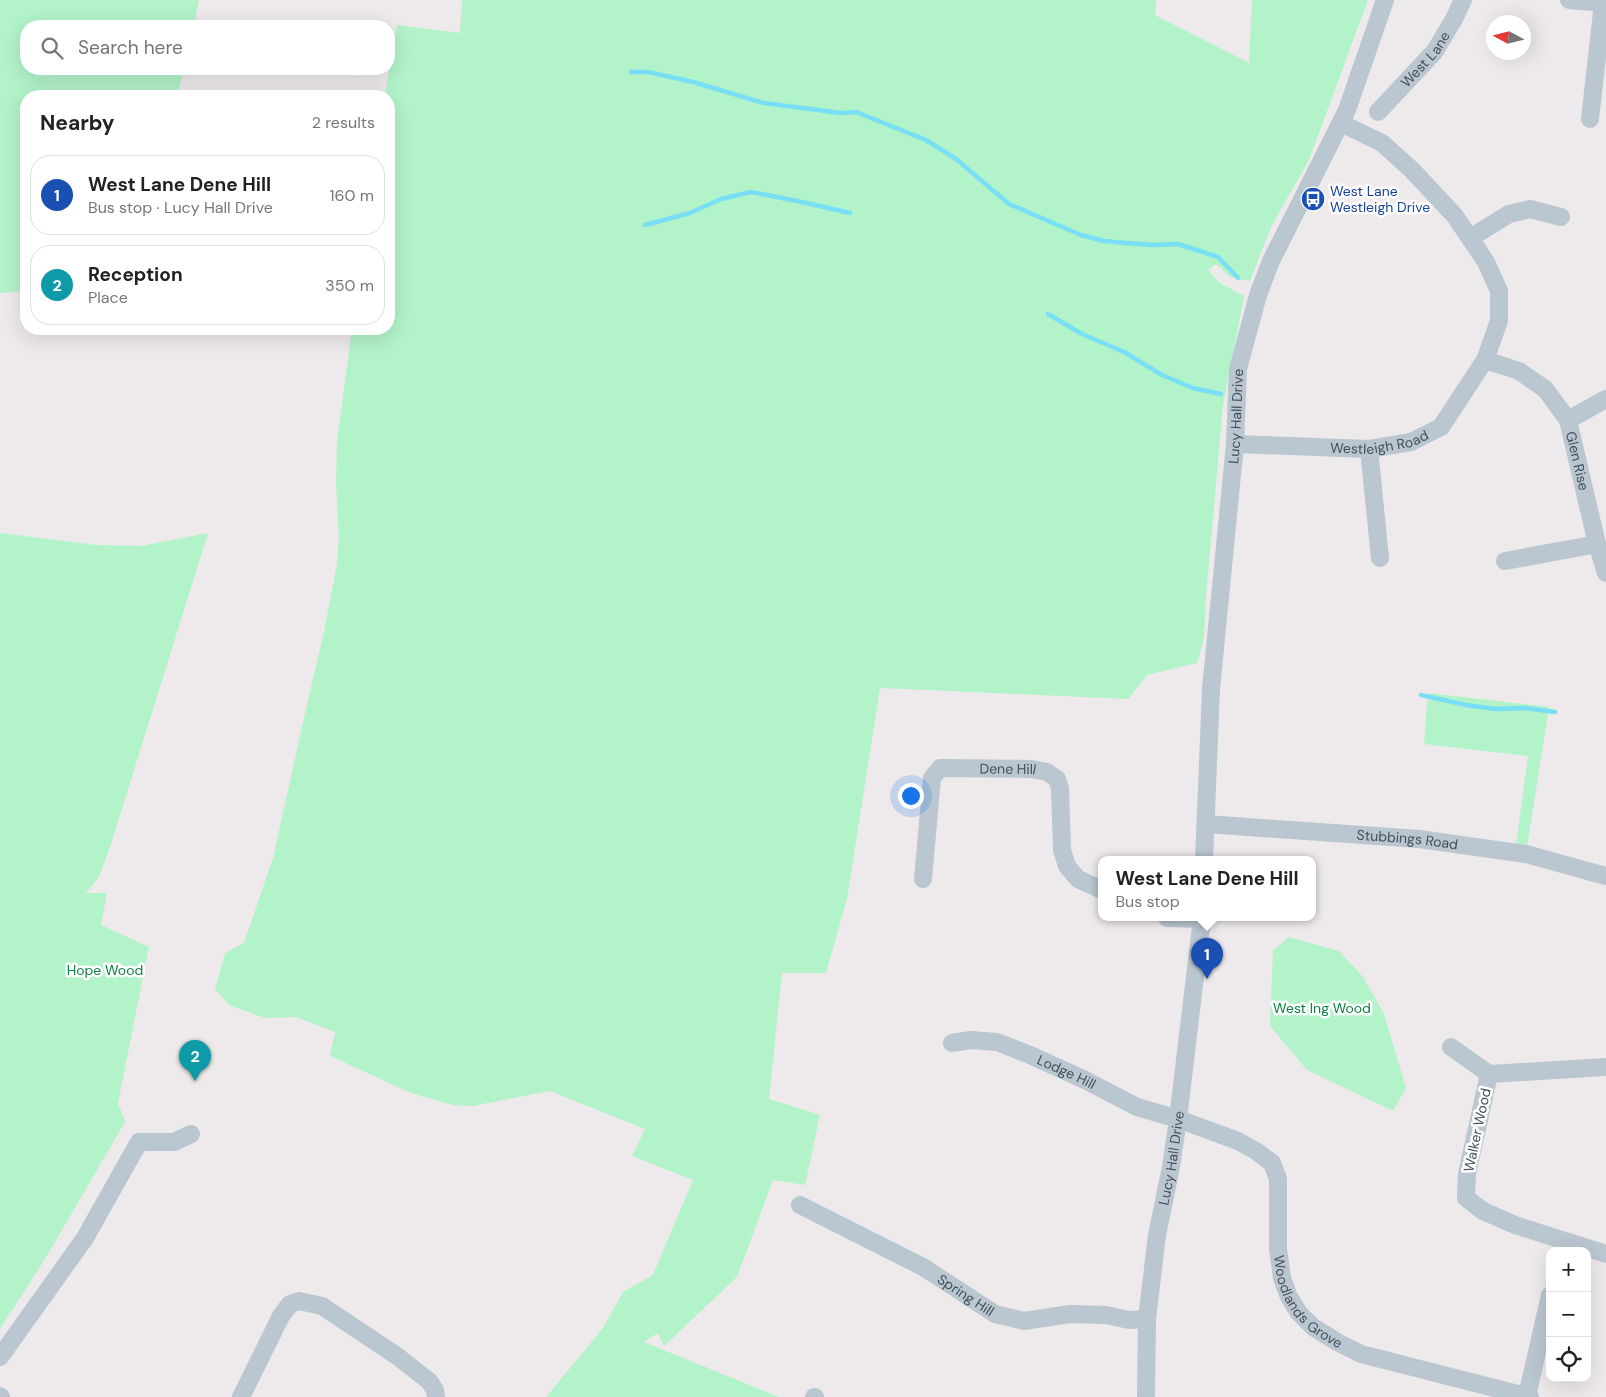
<!DOCTYPE html>
<meta charset="utf-8">
<style>
:root{--surface:#fff;--page:#f2f2f2;--text:#222;--muted:#767676;--line:#e0e0e0;--accent:#0471ef}
body{margin:0;font-family:"DM Sans",sans-serif;background:var(--page);color:var(--text)}
.controls{position:absolute;right:15px;bottom:15px;display:grid;overflow:hidden;border-radius:10px;box-shadow:0 5px 20px #0002}
.controls button{width:45px;height:45px;display:grid;place-items:center;padding:0;border:0;border-bottom:1px solid var(--line);background:var(--surface);color:var(--text);font:25px sans-serif}
.compass{position:absolute;left:1486px;top:15px;width:45px;height:45px;border-radius:50%;background:var(--surface);box-shadow:0 5px 20px #0002;rotate:277deg}
.you{position:absolute;left:910px;top:795px;width:18px;height:18px;margin:-12px;border:4px solid #fff;border-radius:50%;background:#1a73e8;box-shadow:0 0 0 8px #1a73e833}
.badge{display:grid;place-items:center;width:32px;height:32px;border-radius:50%;background:var(--accent);color:#fff;font-size:16px;font-weight:700}
.pin{position:absolute;translate:-50% -41px;filter:drop-shadow(0 1px 2px #0008)}
.pin::after{content:'';position:absolute;top:26px;width:18px;height:15px;background:inherit;clip-path:polygon(0 0,100% 0,50% 100%)}
.popup{position:absolute;left:1098px;top:856px;width:218px;height:65px;box-sizing:border-box;display:grid;place-content:center;border-radius:10px;background:var(--surface);filter:drop-shadow(0 1px 4px #0005);font-size:16px;white-space:nowrap;color:var(--muted)}
.popup b{font-size:19px;color:var(--text)}
.popup::after{content:'';position:absolute;left:50%;top:100%;margin-left:-10px;border:10px solid transparent;border-top-color:var(--surface)}
.list{margin:0;padding:0;list-style:none}
h2{display:flex;justify-content:space-between;align-items:center;height:65px;margin:0;padding:0 20px;font-size:21px}
h2 small{font-size:16px;font-weight:400;color:var(--muted)}
.list li{display:grid;grid-template-columns:32px 1fr auto;gap:15px;align-items:center;box-sizing:border-box;height:80px;margin:0 10px 10px;padding:0 10px;border:1px solid var(--line);border-radius:20px}
.list b{display:block;font-size:19px;white-space:nowrap}
.list p{margin:0;font-size:16px;white-space:nowrap;color:var(--muted)}
.list em{font-size:16px;font-style:normal;color:var(--muted)}
.icon{flex:none;width:28px;height:28px;fill:none;stroke:currentColor;stroke-width:2;stroke-linecap:round;stroke-linejoin:round}
.map{position:relative;flex:none;width:1606px;height:1397px;overflow:hidden}
.search{position:absolute;background:var(--surface);box-shadow:0 5px 20px #0002;left:20px;top:20px;width:375px;height:55px;display:flex;align-items:center;gap:12px;box-sizing:border-box;padding:0 18px;border-radius:20px;color:var(--muted);font-size:19px}
.panel{position:absolute;background:var(--surface);box-shadow:0 5px 20px #0002;left:20px;top:90px;width:375px;height:245px;border-radius:20px}
.map>svg:first-child{display:block}
.green{fill:#b2f3c9}
.lines{fill:none;stroke-linecap:round;stroke-linejoin:round}
.stream{stroke:#79dff6;stroke-width:4.5}
.minor{stroke:#bac6d0;stroke-width:18}
.labels{text-anchor:middle;stroke-width:5;stroke-linejoin:round;paint-order:stroke}
.street-label{font-size:14px;fill:#424f5a;stroke:#fff}
.transit-label{font-size:14px;fill:#164399;stroke:#fff;text-anchor:start}
.park-label{font-size:14px;fill:#0b8244;stroke:#fff}
</style>
<div class="map">
<svg width="1606" height="1397" viewBox="0 0 1606 1397">
<rect width="100%" height="100%" fill="#eeeaeb"/>
<!-- green -->
<g class="green">
<polygon points="0,0 199,0 194,26 26,26 26,69 184,69 177,96 26,96 26,291 0,293"/>
<polygon points="462,0 1156,0 1155,15 1249,63 1252,0 1368,0 1309,160 1272,225 1250,281 1230,277 1216,264 1208,270 1220,283 1244,296 1223,405 1206,597 1204,638 1197,663 1147,675 1128,699 880,688 847,899 826,973 782,973 769,1099 820,1115 805,1185 773,1180 737,1277 664,1346 658,1333 644,1342 779,1397 546,1397 603,1328 623,1292 653,1275 693,1180 632,1156 645,1129 550,1091 472,1106 453,1105 411,1093 330,1056 335,1032 296,1017 265,1018 229,1005 215,989 225,953 244,943 273,858 308,700 324,632 337,564 339,537 336,484 337,441 352,329 389,329 389,96 385,96 397,25 460,33"/>
<polygon points="0,533 96,545 141,546 208,533 110,847 99,877 86,893 107,893 101,925 149,947 118,1103 125,1122 45,1259 0,1329"/>
<polygon points="1428,693 1549,707 1526,854 1515,852 1528,756 1424,744"/>
<polygon points="1288,937 1339,951 1363,977 1384,1014 1406,1088 1393,1111 1307,1070 1270,1026 1273,951"/>
</g>
<g class="lines">
<!-- stream -->
<g class="stream">
<polyline points="631,72 648,72 693,82 764,103 841,113 856,112 926,140 956,159 1009,204 1081,235 1104,241 1126,243 1152,245 1178,244 1218,257 1238,278"/>
<polyline points="645,225 690,213 721,199 751,192 802,202 850,213"/>
<polyline points="1048,314 1082,334 1124,352 1162,375 1193,388 1221,394"/>
<polyline points="1421,695 1466,705 1496,709 1525,708 1555,712"/>
</g>
<!-- minor -->
<g class="minor">
<polyline points="1569,0 1606,3"/>
<path id="s1" d="M 1378,112 L 1435,51 L 1454,19 L 1463,0"/>
<polyline points="1590,119 1603,3"/>
<polyline points="1470,238 1509,214 1530,209 1561,217"/>
<path id="s2" d="M 1485,360 L 1519,371 L 1545,389 L 1568,420 L 1597,544 L 1606,573"/>
<polyline points="1568,420 1606,399"/>
<path id="s3" d="M 1235,444 L 1369,449 L 1411,442 L 1441,427 L 1485,360 L 1499,321 L 1499,291 L 1486,262 L 1455,216 L 1412,170 L 1382,143 L 1341,123"/>
<polyline points="1369,449 1380,558"/>
<polyline points="1505,561 1597,544"/>
<path id="s4" d="M 1206,824 L 1419,839 L 1526,854 L 1606,876"/>
<path id="s5" d="M 1204,860 L 1211,689 L 1235,444 L 1238,369 L 1258,295 L 1271,261 L 1347,110 L 1385,0"/>
<path id="s6" d="M 923,879 L 932,778 L 940,768 L 1032,769 L 1047,772 L 1057,779 L 1060,788 L 1062,850 L 1067,866 L 1078,879 L 1102,890"/>
<polyline points="1167,918 1202,919"/>
<path id="s7" d="M 952,1043 L 971,1040 L 997,1042 L 1030,1055 L 1085,1080 L 1137,1107 L 1178,1119 L 1238,1141 L 1256,1151 L 1272,1163 L 1278,1179 L 1278,1249 L 1282,1278 L 1289,1297 L 1299,1313 L 1313,1327 L 1337,1342 L 1361,1354 L 1530,1397"/>
<polyline points="1451,1047 1489,1074"/>
<polyline points="1606,1067 1489,1074 1467,1174 1466,1198 1483,1211 1515,1225 1606,1254"/>
<path id="s8" d="M 800,1205 L 923,1267 L 995,1314 L 1024,1321 L 1070,1314 L 1106,1315 L 1129,1320 L 1147,1319"/>
<polyline points="0,1357 85,1238 139,1142 174,1142 191,1134"/>
<polyline points="0,1396 1,1397"/>
<polyline points="1527,1396 1550,1295"/>
<polyline points="241,1397 281,1316 290,1304 299,1301 322,1306 397,1356 429,1381 435,1390 436,1397"/>
<polyline points="814,1397 815,1397"/>
<path id="s9" d="M 1146,1397 L 1147,1319 L 1157,1235 L 1171,1167 L 1178,1119 L 1202,918"/>
</g>
</g>
<!-- icons -->
<defs>
<g id="bus-disc" transform="scale(1.25)"><circle r="9.5" fill="#1a4fb4" stroke="#fff"/><path d="M-5-6H5V4H4V6H2V4H-2V6H-4V4H-5ZM-3.5-4V0h7V-4ZM-3.5 1.2v1.5H-2V1.2ZM2 1.2v1.5H3.5V1.2Z" fill="#fff"/></g>
</defs>
<g fill-rule="evenodd">
<use href="#bus-disc" x="1313" y="199"/>
</g>
<g class="labels">
<!-- street labels -->
<g class="street-label">
<text dy="5" stroke="none"><textPath href="#s1" startOffset="71">West Lane</textPath></text>
<text dy="5" stroke="none"><textPath href="#s5" startOffset="445">Lucy Hall Drive</textPath></text>
<text dy="5" stroke="none"><textPath href="#s3" startOffset="145">Westleigh Road</textPath></text>
<text dy="5" stroke="none"><textPath href="#s2" startOffset="148">Glen Rise</textPath></text>
<text dy="5" stroke="none"><textPath href="#s6" startOffset="182">Dene Hill</textPath></text>
<text dy="5" stroke="none"><textPath href="#s4" startOffset="202">Stubbings Road</textPath></text>
<text dy="5" stroke="none"><textPath href="#s7" startOffset="121">Lodge Hill</textPath></text>
<text transform="translate(1477 1130) rotate(-78)" y="5">Walker Wood</text>
<text dy="5" stroke="none"><textPath href="#s9" startOffset="241">Lucy Hall Drive</textPath></text>
<text dy="5" stroke="none"><textPath href="#s8" startOffset="189">Spring Hill</textPath></text>
<text dy="5" stroke="none"><textPath href="#s7" startOffset="498">Woodlands Grove</textPath></text>
</g>
<!-- transit labels -->
<g class="transit-label">
<text x="1330" y="196">West Lane<tspan x="1330" dy="16">Westleigh Drive</tspan></text>
</g>
<!-- park labels -->
<g class="park-label">
<text x="105" y="975">Hope Wood</text>
<text x="1322" y="1013">West Ing Wood</text>
</g>
</g>
</svg>
<div class="controls">
<button>+</button>
<button>−</button>
<button><svg class="icon" aria-label="locate" viewBox="0 0 24 24"><circle cx="12" cy="12" r="6"/><path d="M12 2v4M12 18v4M2 12h4M18 12h4"/></svg></button>
</div>
<svg class="compass" viewBox="-18 -18 36 36"><path d="M0-13l5 13h-10z" fill="#e53935"/><path d="M0 13l5-13h-10z" fill="#767676"/></svg>
<div class="you"></div>
<div class="pin badge" style="left:1207px;top:979px;background:#1a4fb4">1</div>
<div class="popup"><b>West Lane Dene Hill</b>Bus stop</div>
<div class="pin badge" style="left:195px;top:1081px;background:#0f9aa8">2</div>
<div class="search"><svg class="icon" aria-label="search" viewBox="0 0 24 24"><circle cx="10" cy="10" r="6"/><path d="M15 15l6 6"/></svg>Search here</div>
<section class="panel">
<h2>Nearby<small>2 results</small></h2>
<ul class="list">
<li><span class="badge" style="background:#1a4fb4">1</span><div><b>West Lane Dene Hill</b><p>Bus stop · Lucy Hall Drive</p></div><em>160 m</em></li>
<li><span class="badge" style="background:#0f9aa8">2</span><div><b>Reception</b><p>Place</p></div><em>350 m</em></li>
</ul>
</section>
</div>
